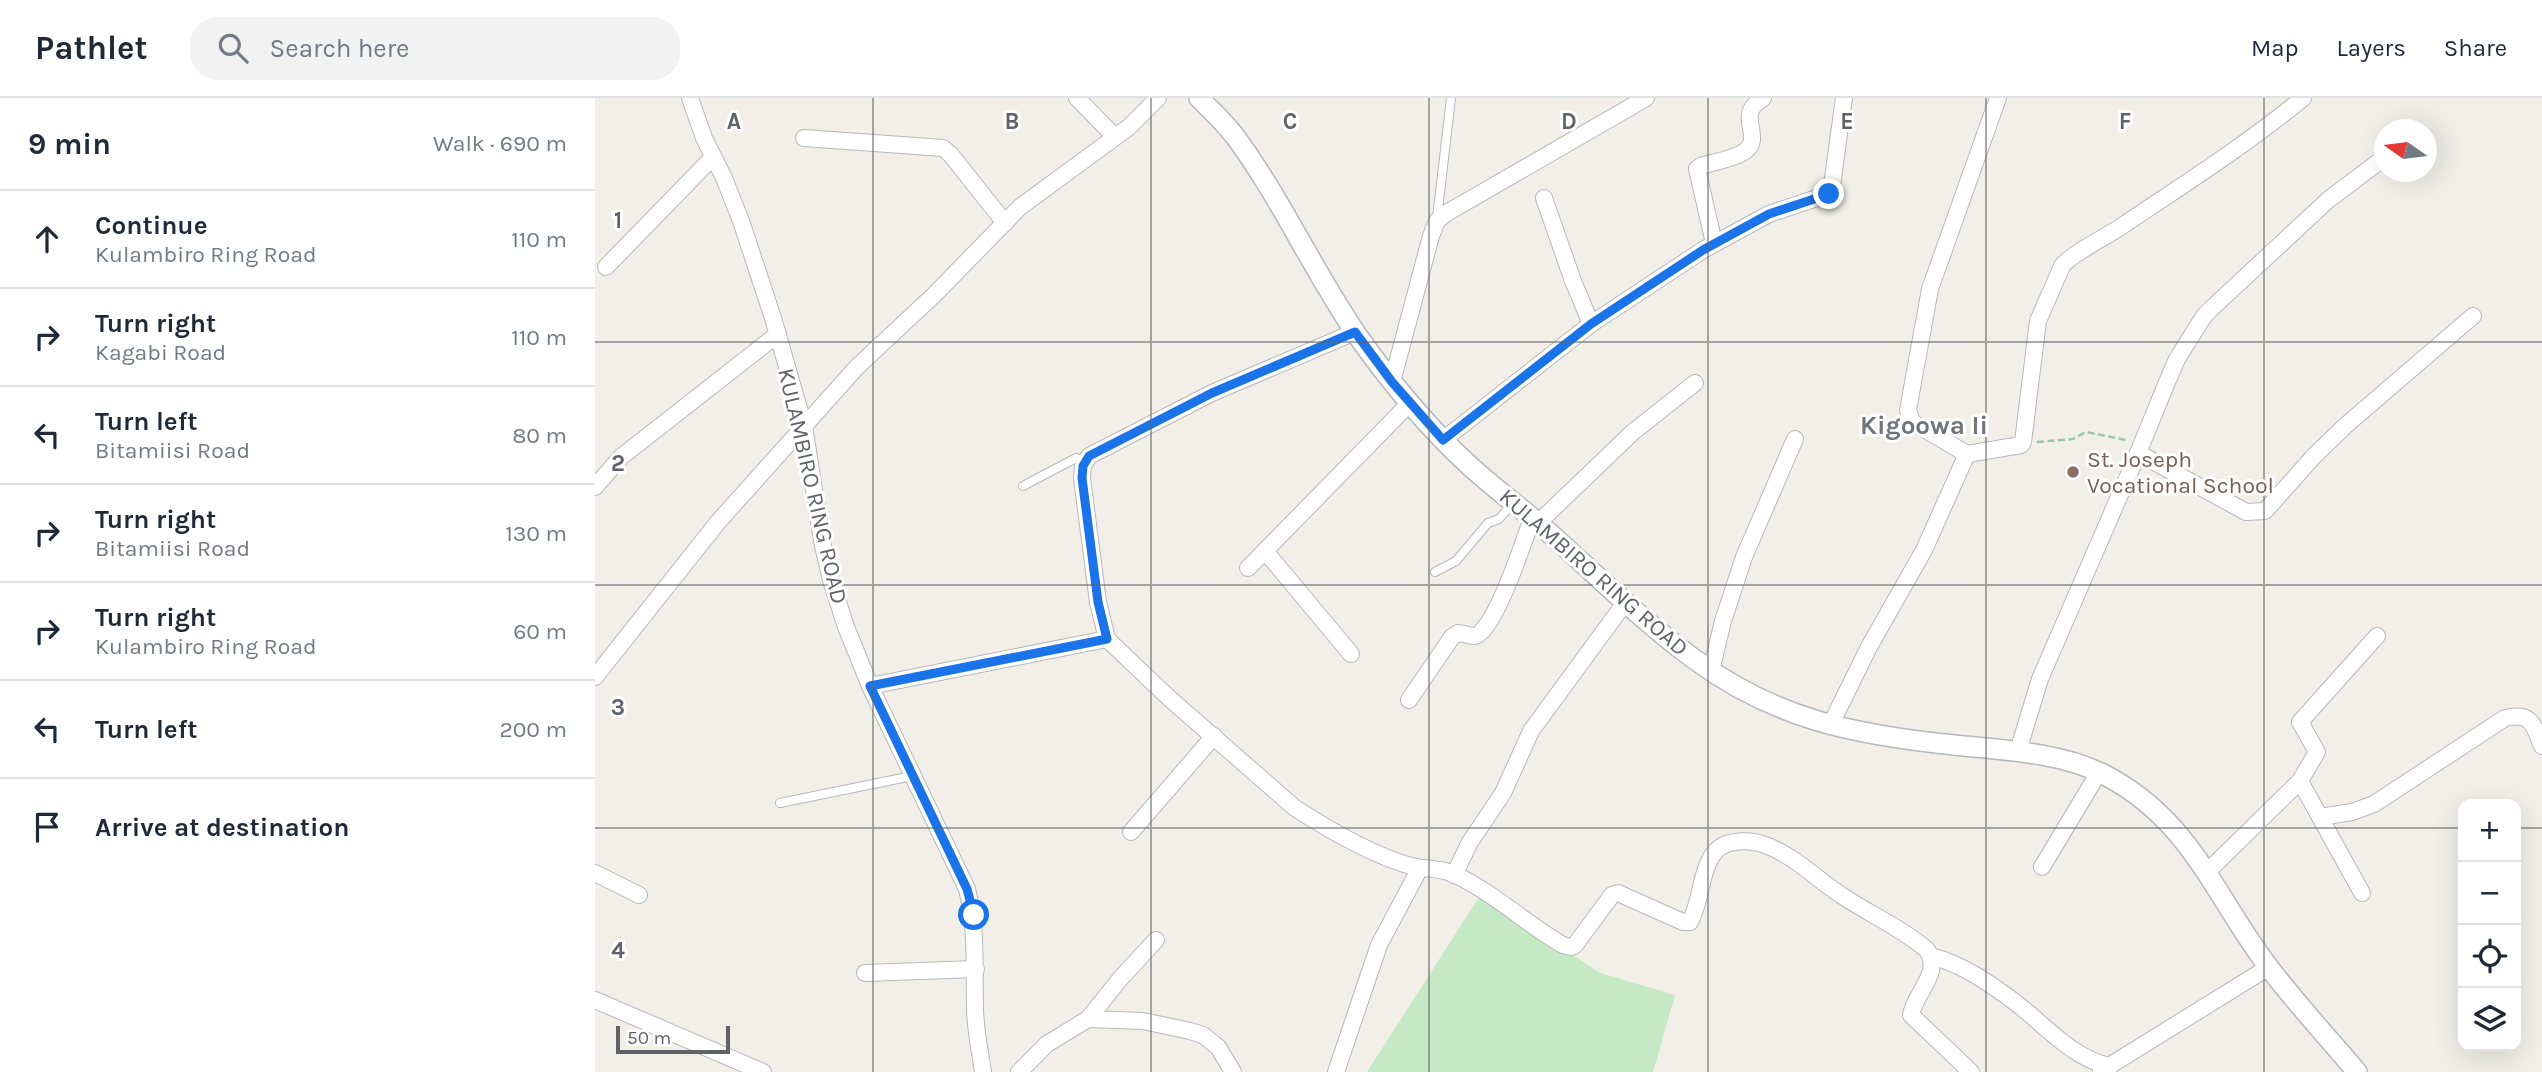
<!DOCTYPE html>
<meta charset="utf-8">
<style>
:root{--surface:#fff;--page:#f2f2f3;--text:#1f2937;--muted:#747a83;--line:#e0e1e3}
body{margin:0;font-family:Karla,sans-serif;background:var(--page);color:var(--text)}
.controls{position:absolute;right:21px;bottom:21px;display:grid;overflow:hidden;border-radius:14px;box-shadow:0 7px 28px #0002}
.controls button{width:63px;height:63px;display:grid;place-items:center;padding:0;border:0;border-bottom:2px solid var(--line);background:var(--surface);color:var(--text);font:35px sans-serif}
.compass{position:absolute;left:1779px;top:21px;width:63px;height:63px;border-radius:50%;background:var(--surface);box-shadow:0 7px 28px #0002;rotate:284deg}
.scale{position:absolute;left:21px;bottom:18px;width:114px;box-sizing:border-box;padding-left:7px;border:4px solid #5f6368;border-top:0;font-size:19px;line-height:24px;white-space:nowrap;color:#5f6368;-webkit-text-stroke:5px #fff;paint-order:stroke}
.stop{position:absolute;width:21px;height:21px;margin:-16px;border:5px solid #1a73e8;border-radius:50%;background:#fff}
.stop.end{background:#1a73e8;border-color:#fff;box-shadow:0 2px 7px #0008}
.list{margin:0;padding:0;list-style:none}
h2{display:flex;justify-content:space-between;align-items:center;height:91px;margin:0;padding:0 28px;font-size:30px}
h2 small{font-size:23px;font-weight:400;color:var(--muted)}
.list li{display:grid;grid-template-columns:46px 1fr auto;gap:21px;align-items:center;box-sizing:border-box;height:98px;padding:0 28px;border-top:2px solid var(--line)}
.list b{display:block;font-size:26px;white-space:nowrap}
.list p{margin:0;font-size:23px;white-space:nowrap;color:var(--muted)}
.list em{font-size:23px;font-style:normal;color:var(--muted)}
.icon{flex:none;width:38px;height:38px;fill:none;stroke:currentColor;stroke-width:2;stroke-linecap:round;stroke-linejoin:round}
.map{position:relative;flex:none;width:1947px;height:974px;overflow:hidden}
header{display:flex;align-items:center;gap:42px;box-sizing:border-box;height:98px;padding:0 35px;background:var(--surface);border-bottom:2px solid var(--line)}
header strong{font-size:33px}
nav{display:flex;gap:38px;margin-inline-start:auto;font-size:24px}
.search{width:490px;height:63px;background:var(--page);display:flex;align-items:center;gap:18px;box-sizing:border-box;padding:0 24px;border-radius:28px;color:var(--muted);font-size:26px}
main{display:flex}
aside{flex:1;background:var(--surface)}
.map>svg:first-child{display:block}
.green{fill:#c5e8c5}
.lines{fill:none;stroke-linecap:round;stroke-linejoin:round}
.service-casing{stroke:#b5b8bc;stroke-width:10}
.minor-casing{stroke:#b5b8bc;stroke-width:18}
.tertiary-casing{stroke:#b5b8bc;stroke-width:22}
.path{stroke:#9cc7a9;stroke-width:2.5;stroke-dasharray:7 3.5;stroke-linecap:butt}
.service{stroke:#fff;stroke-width:8}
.minor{stroke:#fff;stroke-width:16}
.tertiary{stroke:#fff;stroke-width:19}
.route{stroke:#1a73e8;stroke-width:9}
.grid{fill:none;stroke:#5f6368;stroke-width:2;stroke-opacity:0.55}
.education-dot{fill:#8d6e63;stroke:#fff;stroke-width:2.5}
.labels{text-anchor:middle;stroke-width:6;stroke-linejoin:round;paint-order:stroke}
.education-label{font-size:23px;fill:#785e54;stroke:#fff;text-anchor:start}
.street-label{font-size:23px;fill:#5f6368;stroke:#fff}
.quarter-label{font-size:26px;font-weight:bold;fill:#70757a;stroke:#fff}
.grid-label{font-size:23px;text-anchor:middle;font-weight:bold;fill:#5f6368;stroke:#fff;stroke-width:6;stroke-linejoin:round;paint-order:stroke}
</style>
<header>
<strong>Pathlet</strong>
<div class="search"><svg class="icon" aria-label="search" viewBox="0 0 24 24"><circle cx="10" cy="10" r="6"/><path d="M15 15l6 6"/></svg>Search here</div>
<nav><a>Map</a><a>Layers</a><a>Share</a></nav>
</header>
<main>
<aside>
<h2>9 min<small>Walk · 690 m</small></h2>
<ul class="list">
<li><svg class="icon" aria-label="ahead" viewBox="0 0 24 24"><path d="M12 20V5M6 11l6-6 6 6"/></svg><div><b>Continue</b><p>Kulambiro Ring Road</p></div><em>110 m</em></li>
<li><svg class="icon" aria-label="right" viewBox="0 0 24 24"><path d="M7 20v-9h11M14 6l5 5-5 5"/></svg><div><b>Turn right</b><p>Kagabi Road</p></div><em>110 m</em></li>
<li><svg class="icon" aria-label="left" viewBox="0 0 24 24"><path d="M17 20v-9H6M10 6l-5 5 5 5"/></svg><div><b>Turn left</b><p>Bitamiisi Road</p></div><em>80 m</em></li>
<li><svg class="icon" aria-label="right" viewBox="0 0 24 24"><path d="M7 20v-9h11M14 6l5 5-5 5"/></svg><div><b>Turn right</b><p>Bitamiisi Road</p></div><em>130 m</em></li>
<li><svg class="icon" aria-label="right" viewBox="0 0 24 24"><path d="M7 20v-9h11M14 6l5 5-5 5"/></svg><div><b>Turn right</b><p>Kulambiro Ring Road</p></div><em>60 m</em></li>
<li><svg class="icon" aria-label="left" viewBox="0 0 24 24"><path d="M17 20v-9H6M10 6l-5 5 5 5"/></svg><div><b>Turn left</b></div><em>200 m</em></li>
<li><svg class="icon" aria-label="arrive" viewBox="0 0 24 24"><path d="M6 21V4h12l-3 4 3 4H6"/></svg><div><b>Arrive at destination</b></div></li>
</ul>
</aside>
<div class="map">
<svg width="1947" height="974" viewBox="0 0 1947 974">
<rect width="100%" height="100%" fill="#f1efe8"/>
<!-- green -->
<polygon class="green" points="886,796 1005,875 1080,897 1058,974 772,974"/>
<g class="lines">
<!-- service casing -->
<g class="service-casing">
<g id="service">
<polyline points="842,120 856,0"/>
<polyline points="428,388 481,360 491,363"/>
<polyline points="840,474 861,463 893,425 904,421 917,406"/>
<polyline points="185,705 317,678"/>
</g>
</g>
<!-- minor casing -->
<g class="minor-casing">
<g id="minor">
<path d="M 95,0 L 109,40 L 129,80 L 146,123 L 178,220 L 209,328 L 228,448 L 236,482 L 251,529 L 275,588 L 372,791 C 382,830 379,869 380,909 C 380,931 385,953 388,974"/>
<polyline points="482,0 520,39"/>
<path d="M 1403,0 L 1335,191 L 1313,312 L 1317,324 L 1372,356 L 1426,347 L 1428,344 L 1443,223 L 1467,168 C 1475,157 1510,139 1524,130 C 1586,88 1650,48 1708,0"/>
<polyline points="209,40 348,50 356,57 410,125"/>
<polyline points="949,100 978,183 996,226"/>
<path d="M 1119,145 L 1102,71 L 1106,68 C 1119,64 1138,61 1149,54 C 1166,43 1150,25 1156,12 C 1158,7 1164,3 1168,0"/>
<polyline points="11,169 118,59"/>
<path d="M 760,234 L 617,295 L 494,358 L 488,368 L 487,380 L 503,504 L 512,541 L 574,600 L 700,710 C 734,732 777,757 816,768 C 828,771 842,770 853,774 C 891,788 932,827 968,847 L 976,849 L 980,847 L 1017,797 L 1023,795 L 1088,824 L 1095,824 C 1107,804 1105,765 1124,750 C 1136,741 1157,742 1170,747 C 1199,757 1221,781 1246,797 C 1274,816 1307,830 1332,852 C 1348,874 1319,896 1316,917 L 1376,974"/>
<polyline points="797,284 836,138 842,123 850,116 1051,0"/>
<polyline points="848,342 996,226 1108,152 1174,116 1234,96 1237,87 1249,0"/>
<polyline points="1543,355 1651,414 1670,413 1719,358 1750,328 1878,218"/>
<polyline points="0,389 26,359 183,236"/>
<polyline points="943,425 1038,334 1100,285"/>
<polyline points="670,453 756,556"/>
<polyline points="653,470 815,305"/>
<polyline points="1116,573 1128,523 1149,459 1200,341"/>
<polyline points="0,579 123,424 262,269 339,197 425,109 534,29 563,0"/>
<polyline points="275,588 512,541"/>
<path d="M 814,602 L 857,539 L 863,535 C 868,535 874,538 879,538 C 899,536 930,440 937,420"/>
<polyline points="1235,628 1274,549 1329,452 1372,356"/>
<polyline points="1423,653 1445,581 1543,355 1570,289 1582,261 1609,218 1617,210 1733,102 1790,59"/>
<polyline points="1705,683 1767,795"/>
<path d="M 1725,719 L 1757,714 L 1779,706 L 1910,620 C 1937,614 1938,626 1947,648"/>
<polyline points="536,734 619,638"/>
<polyline points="1447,769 1504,674"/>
<polyline points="1612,774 1705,683 1722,654 1705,624 1782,538"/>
<polyline points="0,775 44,797"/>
<polyline points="859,777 875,744 908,695 936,633 1029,506"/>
<path d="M 1336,858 C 1367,866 1396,886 1421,905 C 1450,927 1478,961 1515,968"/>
<polyline points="270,875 381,871"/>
<polyline points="0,902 168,974"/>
<polyline points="493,921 525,881 561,842"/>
<polyline points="1506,973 1674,869"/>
<polyline points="424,974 452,946 493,921 548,923 595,933 608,937 623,949 638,974"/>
<polyline points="741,974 784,847 825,770"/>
</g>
</g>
<!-- tertiary casing -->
<g class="tertiary-casing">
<path id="tertiary" d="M 604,0 C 617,13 631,26 642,41 C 687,103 719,174 762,237 C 796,285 833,330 876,369 C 898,389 921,406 943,425 C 996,471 1042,519 1099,561 C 1180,621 1260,637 1359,647 C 1406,652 1463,654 1506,675 C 1596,720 1619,798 1675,871 C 1702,906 1733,940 1762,974"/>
</g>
<!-- path -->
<polyline class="path" points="1442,344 1478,341 1491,334 1531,342"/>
<!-- service -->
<use href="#service" class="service"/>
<!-- minor -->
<use href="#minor" class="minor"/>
<!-- tertiary -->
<use href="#tertiary" class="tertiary"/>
</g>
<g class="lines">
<!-- route -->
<polyline class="route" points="379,817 372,791 275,588 512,541 503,504 487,380 488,368 494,358 617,295 760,234 797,284 848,342 996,226 1108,152 1174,116 1234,96"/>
</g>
<!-- grid -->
<path class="grid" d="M 278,0 L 278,974M 556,0 L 556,974M 834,0 L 834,974M 1113,0 L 1113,974M 1391,0 L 1391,974M 1669,0 L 1669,974M 0,244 L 1947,244M 0,487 L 1947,487M 0,730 L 1868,730M 1921,730 L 1947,730"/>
<!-- markers -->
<circle class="education-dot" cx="1478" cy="374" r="7"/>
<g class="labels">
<!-- education labels -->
<g class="education-label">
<text x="1492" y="369">St. Joseph<tspan x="1492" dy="26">Vocational School</tspan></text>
</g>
<!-- street labels -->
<g class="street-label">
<text transform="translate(218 388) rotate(77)" y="8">KULAMBIRO RING ROAD</text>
<text transform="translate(999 474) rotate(41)" y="8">KULAMBIRO RING ROAD</text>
</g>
<!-- quarter labels -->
<g class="quarter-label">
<text x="1329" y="336">Kigoowa Ii</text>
</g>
</g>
<g class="grid-label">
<text x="139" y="31">A</text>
<text x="417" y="31">B</text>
<text x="695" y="31">C</text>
<text x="974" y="31">D</text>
<text x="1252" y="31">E</text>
<text x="1530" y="31">F</text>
<text x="23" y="130">1</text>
<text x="23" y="373">2</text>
<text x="23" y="617">3</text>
<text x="23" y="860">4</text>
</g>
</svg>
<div class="controls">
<button>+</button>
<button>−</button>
<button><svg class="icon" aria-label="locate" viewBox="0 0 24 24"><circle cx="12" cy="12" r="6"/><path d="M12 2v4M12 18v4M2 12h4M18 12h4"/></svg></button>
<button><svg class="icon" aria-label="layers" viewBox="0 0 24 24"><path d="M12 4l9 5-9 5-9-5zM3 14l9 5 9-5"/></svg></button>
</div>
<svg class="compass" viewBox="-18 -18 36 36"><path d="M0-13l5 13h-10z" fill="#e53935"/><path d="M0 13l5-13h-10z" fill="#747a83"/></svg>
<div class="scale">50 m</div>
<div class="stop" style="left:379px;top:817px"></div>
<div class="stop end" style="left:1234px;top:96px"></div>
</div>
</main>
